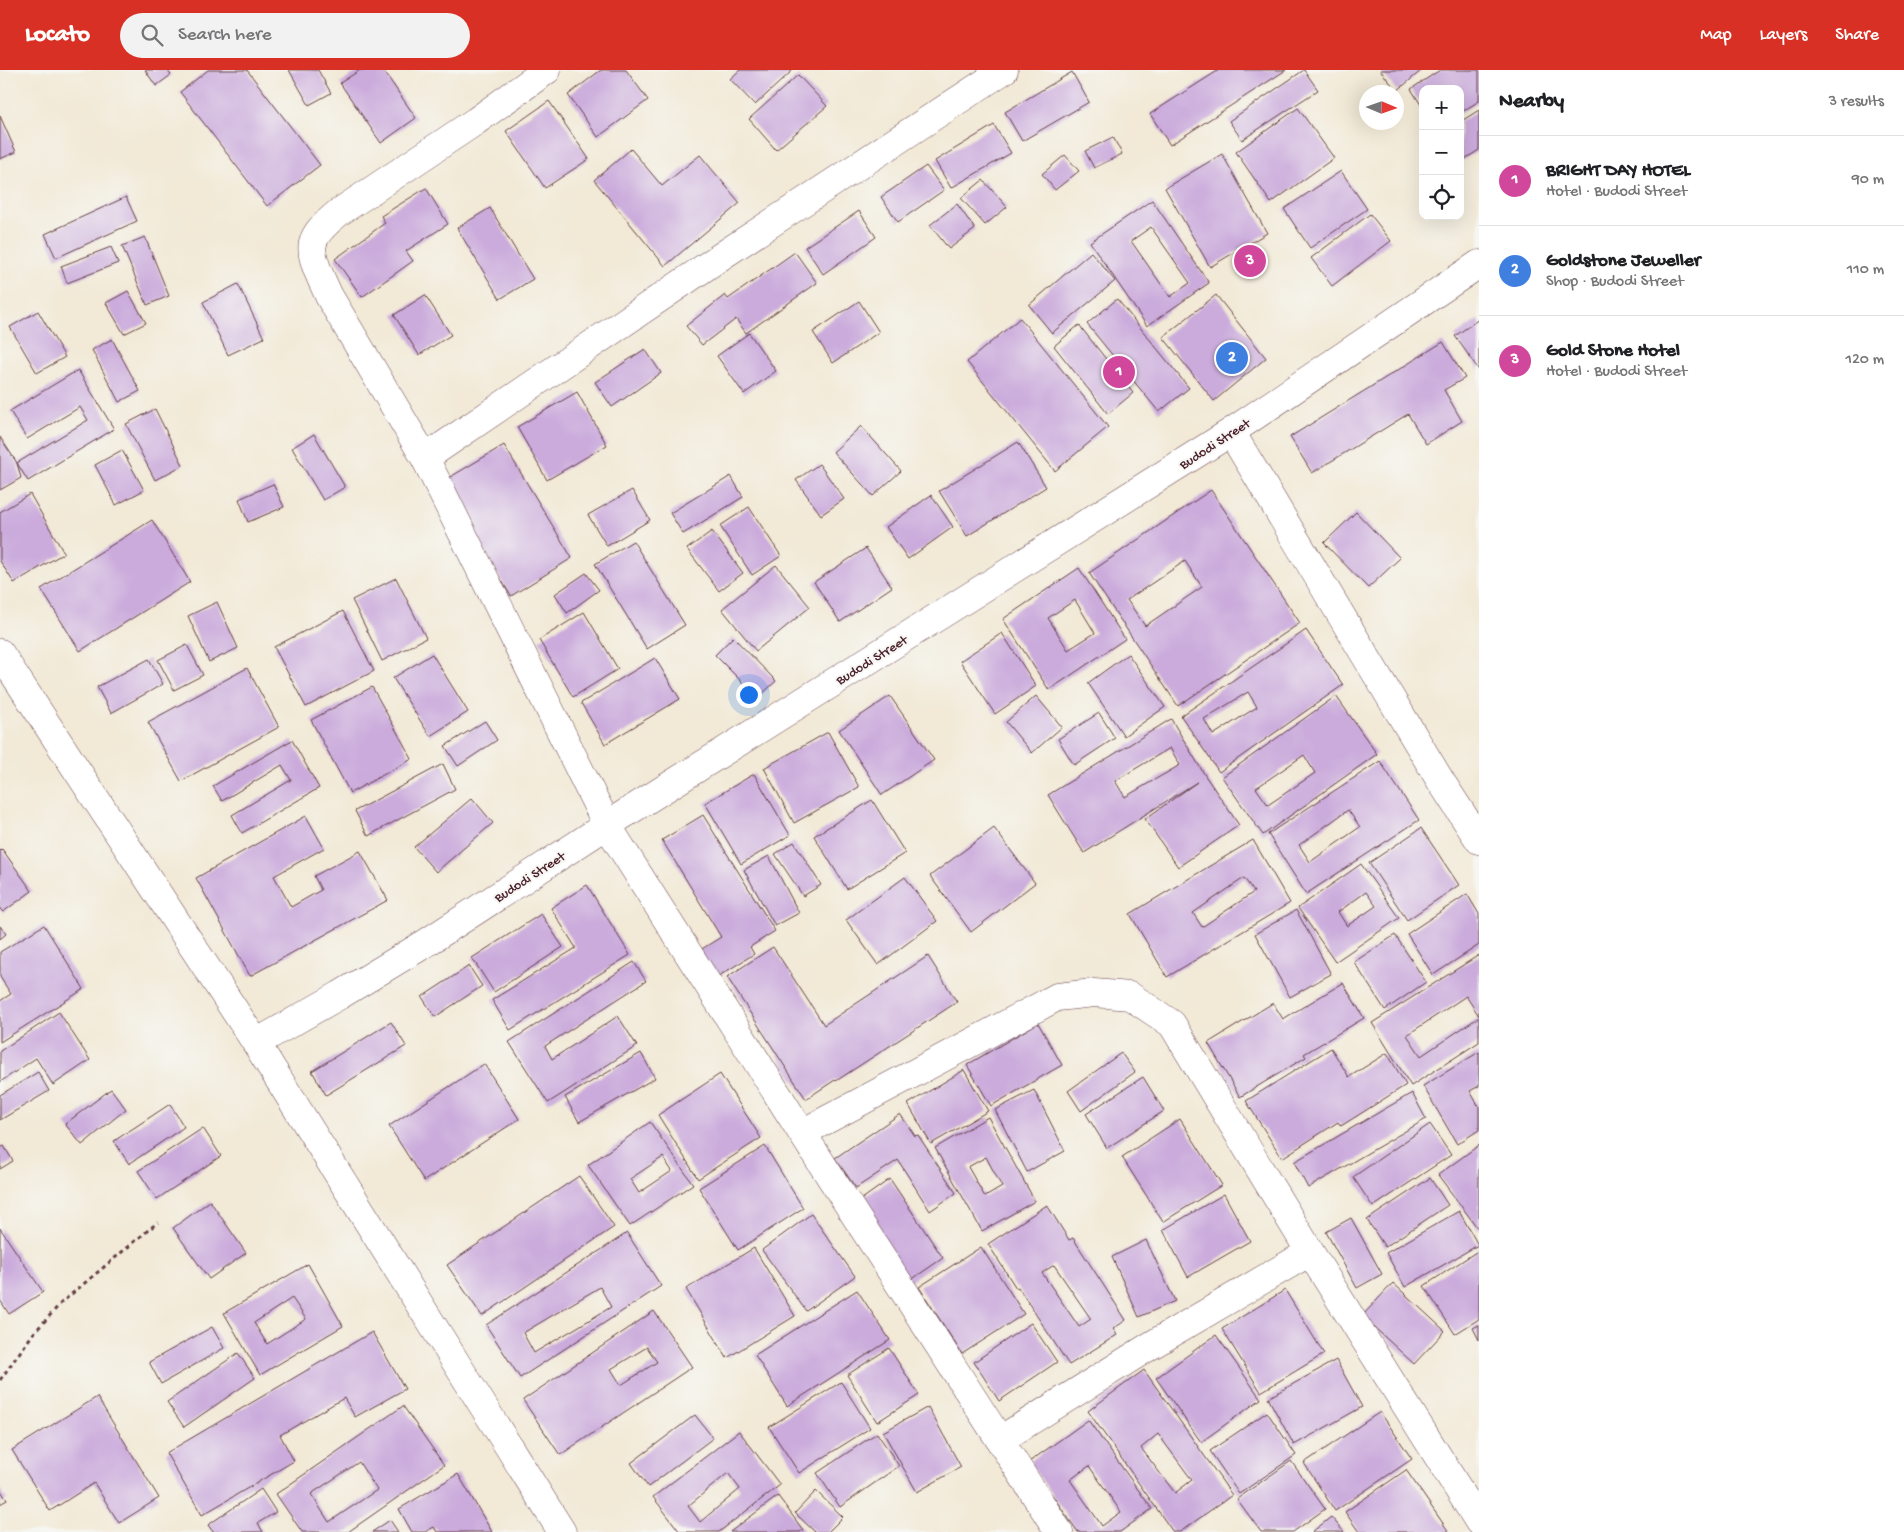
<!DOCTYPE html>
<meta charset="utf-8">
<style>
:root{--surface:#fff;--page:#f2f2f2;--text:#202124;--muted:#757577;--line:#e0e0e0;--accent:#d93025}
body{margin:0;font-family:"Gochi Hand",sans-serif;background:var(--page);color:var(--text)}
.controls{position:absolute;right:15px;top:15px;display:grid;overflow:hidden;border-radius:10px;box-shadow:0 5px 20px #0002}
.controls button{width:45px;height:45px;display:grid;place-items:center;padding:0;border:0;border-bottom:1px solid var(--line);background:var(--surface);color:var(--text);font:25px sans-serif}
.compass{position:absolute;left:1359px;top:15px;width:45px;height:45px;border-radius:50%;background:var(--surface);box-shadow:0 5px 20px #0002;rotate:92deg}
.you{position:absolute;left:748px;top:624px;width:18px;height:18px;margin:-12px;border:4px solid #fff;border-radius:50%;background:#1a73e8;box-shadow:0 0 0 8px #1a73e833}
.badge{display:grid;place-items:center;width:32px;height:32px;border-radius:50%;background:var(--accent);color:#fff;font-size:16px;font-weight:700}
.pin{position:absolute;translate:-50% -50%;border:2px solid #fff;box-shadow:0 1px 5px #0006}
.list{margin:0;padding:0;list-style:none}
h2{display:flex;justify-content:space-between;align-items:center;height:65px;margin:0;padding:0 20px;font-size:21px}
h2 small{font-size:16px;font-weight:400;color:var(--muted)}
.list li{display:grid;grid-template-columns:32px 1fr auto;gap:15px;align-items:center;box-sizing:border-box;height:90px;padding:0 20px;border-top:1px solid var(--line)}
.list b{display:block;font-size:19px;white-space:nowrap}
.list p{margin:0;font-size:16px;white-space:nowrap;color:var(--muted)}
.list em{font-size:16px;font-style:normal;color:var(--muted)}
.icon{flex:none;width:28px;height:28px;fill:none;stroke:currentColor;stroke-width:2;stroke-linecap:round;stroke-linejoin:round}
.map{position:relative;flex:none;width:1479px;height:1462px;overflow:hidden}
header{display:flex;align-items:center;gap:30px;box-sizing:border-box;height:70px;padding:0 25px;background:var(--accent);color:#fff}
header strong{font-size:24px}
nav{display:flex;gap:28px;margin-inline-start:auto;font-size:18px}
.search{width:350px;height:45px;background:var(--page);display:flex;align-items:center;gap:12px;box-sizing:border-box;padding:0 18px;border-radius:28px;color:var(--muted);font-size:19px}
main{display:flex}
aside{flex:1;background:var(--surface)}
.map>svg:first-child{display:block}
.building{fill:#cbabdc;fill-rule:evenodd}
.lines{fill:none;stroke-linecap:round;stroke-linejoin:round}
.street-casing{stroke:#633d45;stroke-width:29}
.path{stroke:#633d45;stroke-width:3;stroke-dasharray:4 4;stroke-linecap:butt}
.street{stroke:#fff;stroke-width:28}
.labels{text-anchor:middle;stroke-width:4;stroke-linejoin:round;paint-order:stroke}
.street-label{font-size:14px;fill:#4a1f2b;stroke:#f6f6f2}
</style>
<header>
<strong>Locato</strong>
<div class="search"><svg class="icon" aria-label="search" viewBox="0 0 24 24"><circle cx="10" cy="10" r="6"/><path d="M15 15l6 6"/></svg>Search here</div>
<nav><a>Map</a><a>Layers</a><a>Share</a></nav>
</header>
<main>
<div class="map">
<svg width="1479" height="1462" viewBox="0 0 1479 1462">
<rect width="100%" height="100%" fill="#f6f6f2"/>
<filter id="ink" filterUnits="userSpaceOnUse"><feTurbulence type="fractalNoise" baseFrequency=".02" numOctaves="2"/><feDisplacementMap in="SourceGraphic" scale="10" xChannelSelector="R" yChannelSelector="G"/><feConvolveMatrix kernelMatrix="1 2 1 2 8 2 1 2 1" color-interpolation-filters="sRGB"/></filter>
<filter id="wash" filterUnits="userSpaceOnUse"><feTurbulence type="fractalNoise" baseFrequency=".0096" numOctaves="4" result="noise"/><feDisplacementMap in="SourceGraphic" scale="20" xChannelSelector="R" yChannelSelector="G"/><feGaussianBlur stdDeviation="1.12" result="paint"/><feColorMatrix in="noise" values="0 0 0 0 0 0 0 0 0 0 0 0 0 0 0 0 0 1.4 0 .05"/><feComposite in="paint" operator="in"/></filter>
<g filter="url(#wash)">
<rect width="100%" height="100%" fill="#f2e9d6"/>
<g id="blocks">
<!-- building -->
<g class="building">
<polygon points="145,0 167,0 171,5 156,16"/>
<polygon points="208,0 247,0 320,95 267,136 180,22"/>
<polygon points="289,0 318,0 331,23 309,35"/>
<polygon points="360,0 383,0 416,48 381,73 340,13"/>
<polygon points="601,0 626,0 648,30 598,67 568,25"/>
<polygon points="740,0 793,0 755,35 730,9"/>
<polygon points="1219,0 1286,0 1170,75 1150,44"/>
<polygon points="1304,0 1318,20 1242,70 1229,51"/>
<polygon points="1380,0 1422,0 1397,21"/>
<polygon points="1440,0 1479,0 1479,31 1460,43 1460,19 1423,19 1423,38 1411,19"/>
<polygon points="1072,2 1089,32 1022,71 1005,42"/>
<polygon points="798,5 827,36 776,80 749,49"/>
<polygon points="549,31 589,89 545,118 506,61"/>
<polygon points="1298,38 1334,88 1271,133 1236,82"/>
<polygon points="1479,40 1479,80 1460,92 1460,52"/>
<polygon points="0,46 16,82 0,89"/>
<polygon points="994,55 1011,83 951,118 935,91"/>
<polygon points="1113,67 1122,84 1094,98 1085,81"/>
<polygon points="631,79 662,116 700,85 740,133 665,196 594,110"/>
<polygon points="1222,84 1267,163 1210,197 1165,118"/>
<polygon points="1065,85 1079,101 1055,120 1042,104"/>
<polygon points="926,96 944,120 898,152 881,127"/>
<polygon points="1341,101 1367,139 1310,178 1284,139"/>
<polygon points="983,110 1007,137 985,155 961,128"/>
<polygon points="426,118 448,154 406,181 413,191 362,227 335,189 385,153 381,146"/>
<polygon points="126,127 137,151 56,188 45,164"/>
<path d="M 1152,130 L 1209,213 L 1147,256 L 1090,172 ZM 1151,157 L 1190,213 L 1170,227 L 1131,171 Z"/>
<polygon points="957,134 975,159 949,179 930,155"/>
<polygon points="490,138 533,209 500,229 457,158"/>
<polygon points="859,141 876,167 823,204 805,177"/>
<polygon points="1370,144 1391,171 1332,216 1311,188"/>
<polygon points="145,167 169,226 147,235 122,176"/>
<polygon points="111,177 118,193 67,213 61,196"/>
<polygon points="795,182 817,213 746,263 736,249 702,275 686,256 725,225 728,229"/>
<polygon points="1091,182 1115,211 1052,263 1029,235"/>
<polygon points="238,214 264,268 228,285 203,232"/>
<polygon points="128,221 146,253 124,264 106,233"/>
<polygon points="425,225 451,265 419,285 394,245"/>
<polygon points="1216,225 1266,288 1214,331 1163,267"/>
<polygon points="1117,229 1189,318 1159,342 1087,254"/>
<polygon points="859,231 879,262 833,293 813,262"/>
<polygon points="38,241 65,287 37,303 10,257"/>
<polygon points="1020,248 1108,357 1055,401 967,292"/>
<polygon points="1479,249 1479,300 1455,266"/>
<polygon points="1079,255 1133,323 1108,344 1054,276"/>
<polygon points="749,263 776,301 744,324 717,286"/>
<polygon points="112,269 140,321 119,332 92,280"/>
<polygon points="1443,272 1465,308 1444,320 1462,351 1426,374 1408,344 1312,403 1290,367"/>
<polygon points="645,279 661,303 612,337 595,312"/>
<polygon points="78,300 114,359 28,411 17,393 88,350 80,337 27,369 10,341"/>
<polygon points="577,322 607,375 547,410 517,357"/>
<polygon points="155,339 183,395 155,410 126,354"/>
<polygon points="861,356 901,401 873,426 833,382"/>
<polygon points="314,364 345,417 323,430 292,378"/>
<polygon points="0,367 17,393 21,408 0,420"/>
<polygon points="1018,372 1046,417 967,466 939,421"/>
<polygon points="504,375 572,488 511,526 442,412"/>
<polygon points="122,380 144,420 116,435 95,395"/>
<polygon points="819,394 844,429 821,445 796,410"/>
<polygon points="731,406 743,427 683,464 670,443"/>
<polygon points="273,414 284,437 248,452 239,429"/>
<polygon points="632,420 650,450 607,476 588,445"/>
<path d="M 1211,420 L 1300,553 L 1178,636 L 1089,503 ZM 1185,491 L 1202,517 L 1145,556 L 1127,530 Z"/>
<polygon points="30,424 64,483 14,513 0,491 0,442"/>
<polygon points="931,425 953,457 908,489 886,457"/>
<polygon points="749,437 781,486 752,505 720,456"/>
<polygon points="1356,442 1400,488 1368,518 1324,473"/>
<polygon points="152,450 190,512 80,581 41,519"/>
<polygon points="712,461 743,503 719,521 687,479"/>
<polygon points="633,471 685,555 647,579 595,494"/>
<polygon points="866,478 892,517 840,552 814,512"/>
<polygon points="776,495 810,537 756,581 722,539"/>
<path d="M 1079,498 L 1125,569 L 1049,620 L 1003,549 ZM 1075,530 L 1095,563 L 1068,580 L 1048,548 Z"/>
<polygon points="586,503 599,520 567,543 555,524"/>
<polygon points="396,508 426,568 382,591 352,530"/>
<polygon points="217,532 238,578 209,592 188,546"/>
<polygon points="343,541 374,601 306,637 274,577"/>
<polygon points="584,542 618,599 573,627 539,570"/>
<path d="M 1306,560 L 1343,615 L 1219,702 L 1181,646 ZM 1248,622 L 1257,637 L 1213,665 L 1204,649 Z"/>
<polygon points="1002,563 1036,616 995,644 960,591"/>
<polygon points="733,567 776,611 758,628 715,585"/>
<polygon points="187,575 203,605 174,620 158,590"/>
<polygon points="432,584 468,642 430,666 393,608"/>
<polygon points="1128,584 1165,637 1124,666 1088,613"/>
<polygon points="655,588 680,629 605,674 581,633"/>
<polygon points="149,589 163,614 111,643 97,617"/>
<polygon points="247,598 279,657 181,711 148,652"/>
<polygon points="372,617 412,689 350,723 311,650"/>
<polygon points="890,626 934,690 882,725 839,660"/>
<polygon points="1036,626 1062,657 1032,683 1006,652"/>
<path d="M 1336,626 L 1377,684 L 1263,765 L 1222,707 ZM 1304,685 L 1315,703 L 1268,735 L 1256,718 Z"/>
<polygon points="1099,643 1115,668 1074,695 1058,669"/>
<path d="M 1171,649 L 1206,707 L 1239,755 L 1178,797 L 1145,749 L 1197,712 L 1084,783 L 1048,725 ZM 1170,678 L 1180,695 L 1125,727 L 1115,711 Z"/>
<polygon points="485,651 497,670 458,696 445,676"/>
<polygon points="828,662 859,717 794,753 764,698"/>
<polygon points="292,670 319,718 242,763 232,745 291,710 282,695 222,731 213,716"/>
<path d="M 1380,691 L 1419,750 L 1306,824 L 1268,764 ZM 1348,740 L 1360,757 L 1310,792 L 1299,775 Z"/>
<polygon points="443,694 455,719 368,766 355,741"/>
<polygon points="754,704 790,765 741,794 705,733"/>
<polygon points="472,728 493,753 436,802 414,777"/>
<polygon points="872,730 905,783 847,819 814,766"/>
<polygon points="703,745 775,861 750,877 754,884 714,909 697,882 721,867 662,770"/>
<polygon points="306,746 324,778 274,806 291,837 321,820 314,806 360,781 388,830 250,906 196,808"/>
<polygon points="994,758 1035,813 971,862 930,806"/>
<polygon points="1421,758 1459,815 1407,850 1369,793"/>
<path d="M 1253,770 L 1290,833 L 1167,907 L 1130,844 ZM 1244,808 L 1254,822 L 1202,857 L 1193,843 Z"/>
<polygon points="794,772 821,815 803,826 775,784"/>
<polygon points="2,779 32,821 3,842 0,839 0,781"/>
<polygon points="769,786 799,843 775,856 744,800"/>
<path d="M 1361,794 L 1399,848 L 1335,892 L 1298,838 ZM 1366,822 L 1376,836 L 1347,856 L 1338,842 Z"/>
<polygon points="905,807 937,851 878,895 846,850"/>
<polygon points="587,815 630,885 510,960 492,930 576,878 551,838"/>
<polygon points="1467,824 1479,844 1479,875 1433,905 1407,864"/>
<polygon points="1296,840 1331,904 1290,927 1255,864"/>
<polygon points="541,844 563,877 494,922 472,888"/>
<polygon points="44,855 84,919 0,972 0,931 11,924 0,907 0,882"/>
<polygon points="0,856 6,864 0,869"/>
<polygon points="1395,865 1426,912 1385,940 1354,892"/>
<polygon points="773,877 824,955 928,886 957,932 836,1011 835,1010 806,1029 727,907"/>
<polygon points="1479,885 1479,946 1466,926 1407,965 1421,986 1479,947 1479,972 1411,1016 1372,953"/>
<polygon points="634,892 646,911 545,976 552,989 618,946 637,976 548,1033 509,972"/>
<polygon points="469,896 482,916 435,947 422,927"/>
<polygon points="1343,913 1364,948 1304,984 1306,987 1240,1027 1208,973 1273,933 1283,949"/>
<polygon points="59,942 90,990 53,1015 36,988 0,1012 0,981"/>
<polygon points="391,952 406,976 326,1025 312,1001"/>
<polygon points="1038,953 1062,995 991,1036 967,995"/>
<polygon points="1331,978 1349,1007 1387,983 1406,1015 1341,1056 1338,1052 1282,1088 1246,1031"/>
<polygon points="1479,982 1479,1016 1470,1021 1479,1037 1479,1060 1457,1074 1423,1016"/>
<polygon points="641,983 655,1008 579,1052 565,1027"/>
<polygon points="1121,983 1135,1002 1081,1041 1068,1021"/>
<polygon points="484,994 519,1049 424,1111 389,1056"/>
<polygon points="964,1000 988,1041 931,1074 908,1034"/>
<polygon points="38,1002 49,1021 0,1050 0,1025"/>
<polygon points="720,1004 761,1068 698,1109 658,1045"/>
<polygon points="1143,1007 1164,1041 1107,1078 1086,1044"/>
<polygon points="111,1019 126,1039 82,1075 65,1054"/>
<polygon points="1034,1020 1065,1081 1027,1102 995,1040"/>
<polygon points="1412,1023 1426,1049 1308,1118 1294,1092"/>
<polygon points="170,1034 184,1057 129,1094 114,1071"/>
<polygon points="900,1044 915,1066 918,1065 956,1123 930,1141 898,1090 856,1118 835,1088"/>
<path d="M 988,1047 L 1035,1131 L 982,1161 L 935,1078 ZM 986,1087 L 1002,1117 L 985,1127 L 968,1097 Z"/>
<polygon points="1180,1049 1222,1115 1163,1152 1122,1087"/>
<path d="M 650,1052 L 693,1114 L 630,1156 L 588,1095 ZM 663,1087 L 672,1101 L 639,1123 L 630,1109 Z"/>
<polygon points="1430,1054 1451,1085 1373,1137 1353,1107"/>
<polygon points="203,1058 221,1086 157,1129 138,1101"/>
<polygon points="1479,1075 1479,1160 1438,1105"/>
<polygon points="4,1076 13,1091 0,1099 0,1078"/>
<polygon points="765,1076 803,1138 738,1180 699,1118"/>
<polygon points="579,1106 614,1157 482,1246 447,1195"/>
<polygon points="1430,1108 1448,1135 1385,1177 1367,1150"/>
<polygon points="890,1109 943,1188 908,1212 855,1134"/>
<polygon points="1224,1124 1250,1171 1188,1207 1163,1160"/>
<polygon points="210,1131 246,1183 209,1209 173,1158"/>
<path d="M 1047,1135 L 1069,1170 L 1073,1168 L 1126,1250 L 1113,1259 L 1117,1265 L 1069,1295 L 1018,1217 L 1016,1218 L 988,1174 ZM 1054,1195 L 1091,1249 L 1079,1257 L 1042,1203 Z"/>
<polygon points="1459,1141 1478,1175 1405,1217 1386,1183"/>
<polygon points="811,1144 855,1206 806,1241 762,1180"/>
<polygon points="1351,1148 1382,1204 1357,1218 1326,1162"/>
<polygon points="0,1158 43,1222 9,1244 0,1230"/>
<path d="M 627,1163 L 661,1216 L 520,1308 L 486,1255 ZM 600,1217 L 611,1237 L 534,1283 L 523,1263 Z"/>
<polygon points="1146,1170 1175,1231 1139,1247 1112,1187"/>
<polygon points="981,1177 1024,1244 962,1284 919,1217"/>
<polygon points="754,1178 795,1246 727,1288 686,1219"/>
<polygon points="1479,1180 1479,1249 1455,1264 1424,1216"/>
<path d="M 308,1194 L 343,1256 L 260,1305 L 224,1243 ZM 292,1228 L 306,1249 L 267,1274 L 254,1253 Z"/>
<polygon points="1393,1213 1445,1261 1414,1294 1362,1246"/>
<polygon points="857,1220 890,1270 787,1336 755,1285"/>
<polygon points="1285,1220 1324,1284 1261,1322 1222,1259"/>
<path d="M 654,1241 L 692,1297 L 560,1385 L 523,1330 ZM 647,1277 L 657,1292 L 621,1315 L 611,1299 Z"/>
<polygon points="1031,1253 1057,1292 999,1331 974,1292"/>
<polygon points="1479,1255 1479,1270 1473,1258"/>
<polygon points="212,1257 224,1278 161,1314 149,1292"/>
<polygon points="372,1262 405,1319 355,1347 344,1328 280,1365 294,1391 202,1445 166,1383"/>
<polygon points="1216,1265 1261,1329 1201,1372 1156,1308"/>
<polygon points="889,1278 919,1325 877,1352 847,1305"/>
<polygon points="238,1283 255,1308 184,1357 167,1332"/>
<polygon points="1336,1290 1362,1337 1294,1375 1268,1328"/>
<path d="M 1144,1300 L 1232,1425 L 1180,1462 L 1173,1462 L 1088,1341 ZM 1158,1364 L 1192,1410 L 1175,1423 L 1141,1378 Z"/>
<polygon points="841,1312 870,1358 799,1403 769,1357"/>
<polygon points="97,1327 159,1428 119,1453 94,1413 50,1441 12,1380"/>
<path d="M 403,1336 L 444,1395 L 348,1462 L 302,1462 L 276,1424 ZM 359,1392 L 377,1420 L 329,1452 L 311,1424 Z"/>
<polygon points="928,1337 961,1397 917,1422 883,1362"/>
<polygon points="1267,1342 1296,1385 1239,1424 1210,1381"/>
<polygon points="1380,1342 1412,1389 1335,1441 1304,1393"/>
<polygon points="695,1345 713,1368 648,1417 631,1393"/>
<path d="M 1088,1350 L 1152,1439 L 1120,1462 L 1078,1462 L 1029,1392 ZM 1089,1396 L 1121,1442 L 1102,1456 L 1070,1410 Z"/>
<path d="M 739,1361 L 780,1415 L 719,1462 L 680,1462 L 653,1427 ZM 728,1403 L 740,1419 L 700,1452 L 688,1436 Z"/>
<polygon points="877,1363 899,1396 840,1437 817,1403"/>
<polygon points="1291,1391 1325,1439 1293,1462 1261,1462 1237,1429"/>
<polygon points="1406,1400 1449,1462 1359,1462 1345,1442"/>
<polygon points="458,1404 492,1462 437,1462 434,1457 425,1462 412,1462 399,1439"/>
<polygon points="0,1419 7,1430 0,1434"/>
<polygon points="261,1419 276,1442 258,1453 263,1462 213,1462 208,1455"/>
<polygon points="816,1421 843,1447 828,1462 815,1462 795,1443"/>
<polygon points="778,1426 803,1460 800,1462 730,1462"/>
<polygon points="1331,1447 1344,1462 1312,1462"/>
<polygon points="390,1450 398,1462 372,1462"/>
</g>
</g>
</g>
<g filter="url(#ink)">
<use href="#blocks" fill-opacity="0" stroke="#633d45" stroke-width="1"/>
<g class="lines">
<!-- street casing -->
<g class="street-casing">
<g id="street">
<path d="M 547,0 L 476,51 L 338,143 C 329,151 316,160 313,173 C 309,187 323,212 329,226 L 425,388 L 607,755 L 802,1063 L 1059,1462"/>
<polyline points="1231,362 1440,710 1479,770"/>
<polyline points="425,388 726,183 1004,0"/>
<polyline points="0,583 256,973 562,1462"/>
<polyline points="256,973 340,925 426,873 607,755 1231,362 1479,194"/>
<polyline points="802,1063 1057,927 1094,923 1130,926 1172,954 1310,1182 1479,1452"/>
<polyline points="1000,1370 1150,1276 1310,1182"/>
</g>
</g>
<!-- path -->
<polyline class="path" points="0,1310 33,1264 62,1232 158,1152"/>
<!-- street -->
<use href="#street" class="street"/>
</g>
</g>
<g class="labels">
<!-- street labels -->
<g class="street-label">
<text transform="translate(1214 373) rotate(-33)" y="5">Budodi Street</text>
<text transform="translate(871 589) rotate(-32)" y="5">Budodi Street</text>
<text transform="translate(529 806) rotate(-33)" y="5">Budodi Street</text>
</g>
</g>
</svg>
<div class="controls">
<button>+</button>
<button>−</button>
<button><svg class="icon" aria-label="locate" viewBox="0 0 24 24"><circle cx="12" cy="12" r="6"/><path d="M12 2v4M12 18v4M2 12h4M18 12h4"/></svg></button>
</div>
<svg class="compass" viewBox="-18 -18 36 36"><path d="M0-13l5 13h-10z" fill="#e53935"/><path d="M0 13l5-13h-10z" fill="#757577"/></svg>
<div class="you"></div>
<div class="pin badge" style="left:1119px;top:302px;background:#d1479c">1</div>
<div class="pin badge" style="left:1232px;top:288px;background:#3f7fe0">2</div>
<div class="pin badge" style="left:1250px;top:191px;background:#d1479c">3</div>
</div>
<aside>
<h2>Nearby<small>3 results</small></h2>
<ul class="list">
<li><span class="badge" style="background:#d1479c">1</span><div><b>BRIGHT DAY HOTEL</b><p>Hotel · Budodi Street</p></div><em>90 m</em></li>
<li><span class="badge" style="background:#3f7fe0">2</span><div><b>Goldstone Jeweller</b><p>Shop · Budodi Street</p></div><em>110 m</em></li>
<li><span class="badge" style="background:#d1479c">3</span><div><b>Gold Stone Hotel</b><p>Hotel · Budodi Street</p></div><em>120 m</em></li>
</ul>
</aside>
</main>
